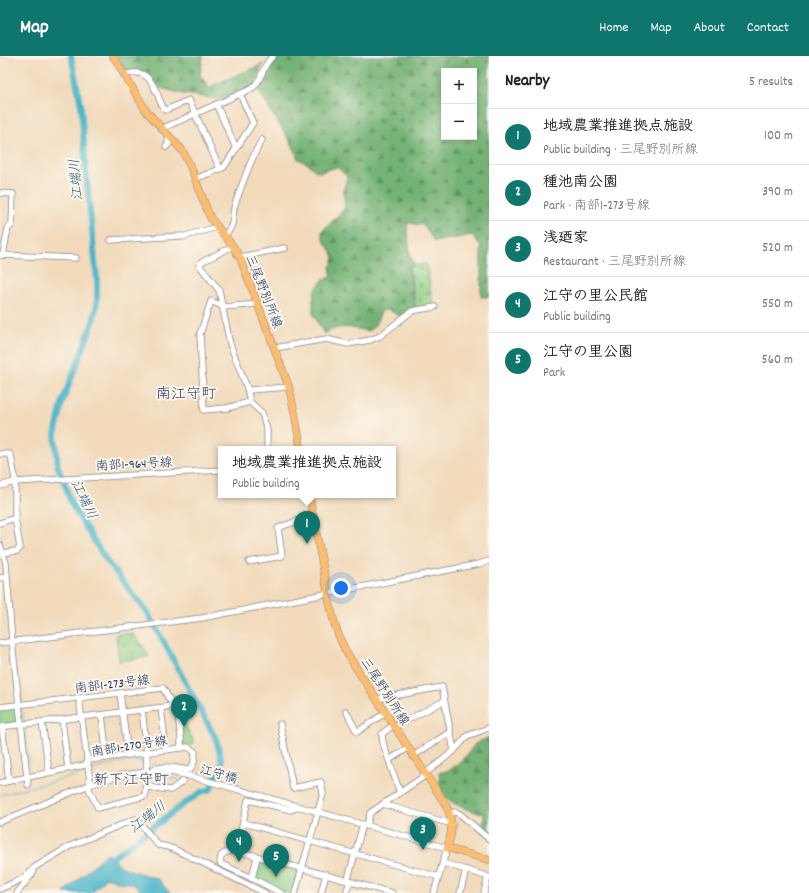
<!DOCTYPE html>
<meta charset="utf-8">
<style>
:root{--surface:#fff;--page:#f2f2f2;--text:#222;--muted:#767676;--line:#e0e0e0;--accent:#0f766e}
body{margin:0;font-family:Dekko,"Klee One",sans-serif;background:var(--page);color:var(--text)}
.controls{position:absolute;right:12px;top:12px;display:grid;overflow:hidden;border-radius:0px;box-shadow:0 2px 6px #0003}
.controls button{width:36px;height:36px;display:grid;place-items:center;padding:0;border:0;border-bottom:1px solid var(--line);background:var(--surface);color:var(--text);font:20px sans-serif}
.you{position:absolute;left:341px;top:532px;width:14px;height:14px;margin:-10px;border:3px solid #fff;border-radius:50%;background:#1a73e8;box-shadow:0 0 0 6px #1a73e833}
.badge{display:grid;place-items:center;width:26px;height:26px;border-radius:50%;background:var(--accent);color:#fff;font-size:13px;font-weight:700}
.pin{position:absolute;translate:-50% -33px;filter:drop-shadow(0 1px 2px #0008)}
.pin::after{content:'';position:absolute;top:21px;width:14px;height:12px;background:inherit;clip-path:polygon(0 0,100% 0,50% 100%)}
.popup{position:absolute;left:218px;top:390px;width:178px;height:52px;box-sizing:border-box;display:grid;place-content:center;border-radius:0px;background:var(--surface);filter:drop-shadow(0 1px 3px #0005);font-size:13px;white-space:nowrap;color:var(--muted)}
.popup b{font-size:15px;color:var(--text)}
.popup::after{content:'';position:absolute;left:50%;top:100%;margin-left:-8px;border:8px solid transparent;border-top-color:var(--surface)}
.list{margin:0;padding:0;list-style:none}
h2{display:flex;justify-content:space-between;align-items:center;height:52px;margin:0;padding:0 16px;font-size:17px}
h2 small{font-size:13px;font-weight:400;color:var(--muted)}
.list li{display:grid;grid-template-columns:26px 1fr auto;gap:12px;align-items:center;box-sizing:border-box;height:56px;padding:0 16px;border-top:1px solid var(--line)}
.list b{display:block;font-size:15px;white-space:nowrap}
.list p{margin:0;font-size:13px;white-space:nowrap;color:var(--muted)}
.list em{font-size:13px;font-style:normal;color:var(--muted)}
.map{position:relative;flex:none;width:489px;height:837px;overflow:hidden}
header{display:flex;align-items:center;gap:24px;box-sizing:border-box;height:56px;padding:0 20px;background:var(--accent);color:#fff}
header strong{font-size:19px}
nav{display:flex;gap:22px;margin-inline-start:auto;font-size:14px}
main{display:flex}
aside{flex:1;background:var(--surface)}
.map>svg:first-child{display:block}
.forest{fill:url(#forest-firs);stroke:#487069;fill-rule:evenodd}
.cemetery{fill:url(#cemetery-stones);stroke:#568072}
.park{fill:url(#park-tufts);stroke:#568072}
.water{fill:#4cb6c9;stroke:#347294}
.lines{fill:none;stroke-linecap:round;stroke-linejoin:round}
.stream{stroke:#4cb6c9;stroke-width:1}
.river{stroke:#4cb6c9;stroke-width:6}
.minor-casing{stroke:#86848c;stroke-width:7}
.major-casing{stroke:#86848c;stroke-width:8}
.minor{stroke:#fff;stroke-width:5.5}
.major{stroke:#fcbd6f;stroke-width:7}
.labels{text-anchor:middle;stroke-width:4;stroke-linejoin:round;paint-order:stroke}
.street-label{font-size:13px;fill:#1b2f5e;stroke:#fbf7ec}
.water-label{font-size:14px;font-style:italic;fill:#2a587e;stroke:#fbf7ec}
.quarter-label{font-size:15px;fill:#1b2f5e;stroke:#fbf7ec}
</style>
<header>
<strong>Map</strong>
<nav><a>Home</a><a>Map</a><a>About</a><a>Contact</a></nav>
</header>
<main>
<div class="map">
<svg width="489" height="837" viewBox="0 0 489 837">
<defs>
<pattern id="forest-firs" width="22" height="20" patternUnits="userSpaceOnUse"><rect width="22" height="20" fill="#74b274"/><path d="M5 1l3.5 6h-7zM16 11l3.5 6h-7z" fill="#5e9162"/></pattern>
<pattern id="cemetery-stones" width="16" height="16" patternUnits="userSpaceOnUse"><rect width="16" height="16" fill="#91d087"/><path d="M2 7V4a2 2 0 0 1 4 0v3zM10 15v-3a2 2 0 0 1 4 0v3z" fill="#7cb377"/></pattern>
<pattern id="park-tufts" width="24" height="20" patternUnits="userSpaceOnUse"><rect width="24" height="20" fill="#91d087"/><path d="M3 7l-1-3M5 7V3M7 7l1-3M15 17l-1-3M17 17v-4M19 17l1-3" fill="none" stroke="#7cb377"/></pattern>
</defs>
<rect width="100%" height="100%" fill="#fbf7ec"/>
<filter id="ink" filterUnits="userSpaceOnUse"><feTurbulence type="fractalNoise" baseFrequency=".025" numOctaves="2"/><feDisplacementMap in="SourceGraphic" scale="8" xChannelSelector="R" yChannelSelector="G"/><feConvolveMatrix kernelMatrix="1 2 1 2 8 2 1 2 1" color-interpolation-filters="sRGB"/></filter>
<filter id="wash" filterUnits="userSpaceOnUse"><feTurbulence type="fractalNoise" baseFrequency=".012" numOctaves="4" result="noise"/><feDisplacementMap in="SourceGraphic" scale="16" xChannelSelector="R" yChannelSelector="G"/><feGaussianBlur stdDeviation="0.9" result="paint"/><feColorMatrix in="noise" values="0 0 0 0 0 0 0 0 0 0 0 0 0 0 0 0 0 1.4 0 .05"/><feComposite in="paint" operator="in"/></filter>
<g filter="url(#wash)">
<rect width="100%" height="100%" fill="#f2dabb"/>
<!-- forest -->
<g class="forest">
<polygon points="117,0 203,0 200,19 209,31 263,8 253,30 220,43 184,38 160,32 141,14 127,16"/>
<path d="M 281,0 L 489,0 L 489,241 L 481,241 L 481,190 L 472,179 L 434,186 L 424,169 L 407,167 L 410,200 L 415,209 L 408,211 L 415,253 L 401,261 C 372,242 385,267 368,275 C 349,272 342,267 324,278 L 313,257 L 313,244 L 315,234 L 323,224 L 332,221 L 330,211 C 331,209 333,207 333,205 C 337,195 320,188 322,175 L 339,159 L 344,152 L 345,147 L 343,136 L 347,121 L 337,111 L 320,116 L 316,115 L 308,108 L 298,103 L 293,90 L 272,57 L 257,32 L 270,6 ZM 444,15 L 474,15 L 474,81 L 444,81 Z"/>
<path d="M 489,681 L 489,780 L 483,776 L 484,758 C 471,756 448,747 442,736 C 439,731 440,722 439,717 L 450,714 L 467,699 L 475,688 Z"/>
</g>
<!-- cemetery -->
<g class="cemetery">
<polygon points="426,207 433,249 416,252 409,211"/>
<polygon points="133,577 143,590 149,601 119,605 116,578"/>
</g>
<!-- park -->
<g class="park">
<polygon points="15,651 17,652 19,665 17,667 0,669 0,653"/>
<polygon points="180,658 193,684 194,688 182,690"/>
<polygon points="258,804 299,816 293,837 284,837 254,822"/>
</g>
<!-- water -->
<path class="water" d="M 107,797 L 118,807 L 121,811 L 158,823 L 170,837 L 142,837 C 138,833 135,828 129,827 C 126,826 123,827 119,826 C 113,824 111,821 104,822 L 101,827 L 91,837 L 63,837 Z"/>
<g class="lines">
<!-- stream -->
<g class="stream">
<polyline points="0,479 1,487"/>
<polyline points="20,636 22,647"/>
<polyline points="22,652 24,665"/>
<polyline points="25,671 29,708"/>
<polyline points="150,709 156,709"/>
<polyline points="91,714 124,705 143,706"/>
<polyline points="161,720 180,724"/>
<polyline points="0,739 85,717"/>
</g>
<!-- river -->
<polyline class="river" points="71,0 81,49 86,116 97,223 97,249 92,269 63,344 55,379 58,411 67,434 71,448 106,504 148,557 216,683 222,706 210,734 203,735 185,747 107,806"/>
</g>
</g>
<g filter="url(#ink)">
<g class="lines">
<!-- minor casing -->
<g class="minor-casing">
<g id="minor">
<path d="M 124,19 C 150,9 155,33 163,52 L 166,54 L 189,44 L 220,113 L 224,111 L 253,67 L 240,38"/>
<polyline points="216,48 236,92"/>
<path d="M 161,73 L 251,33 C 263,25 262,8 273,0"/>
<polyline points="166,91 169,88 168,85 170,81"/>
<polyline points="195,123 220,113"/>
<polyline points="0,137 13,138 12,169 8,172 3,199"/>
<path d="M 224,179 C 236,170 231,161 235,148 C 243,127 250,103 262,84"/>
<polyline points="111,184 182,180 182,181 217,171"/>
<polyline points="233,190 200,207 199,209 219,234 230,288 247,332 250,346 262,357 267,374 267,393"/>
<polyline points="0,199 76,202"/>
<polyline points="240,201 285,192"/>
<polyline points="275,292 326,283 348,288 370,284 380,280 412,255 435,251"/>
<polyline points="248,334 289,331"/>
<polyline points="250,346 227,352 204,354 200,278 211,245 224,251 258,248"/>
<polyline points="0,398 10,398 11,400 15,423 15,462 20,492 17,495 3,497"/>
<polyline points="0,430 14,426 221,414"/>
<polyline points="0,467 15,462"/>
<polyline points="0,489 6,507 7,521 0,522"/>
<polyline points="249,506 282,500 278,472 313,459"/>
<polyline points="7,521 12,586 28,729"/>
<polyline points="0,587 202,562 479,508 489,505"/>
<polyline points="120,637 128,699"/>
<polyline points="79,642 90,725 89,733 98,752 145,740 147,697 142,654"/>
<polyline points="0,651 163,632 178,659 181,682 181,692"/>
<polyline points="161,652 166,694"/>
<polyline points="346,655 357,676 385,657"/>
<polyline points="102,659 107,702"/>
<polyline points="62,664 68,712"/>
<polyline points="42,666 49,716"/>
<polyline points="280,668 293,732 321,726 323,738 295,837"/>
<polyline points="393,669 382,678 383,687 400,737"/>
<polyline points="0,671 173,650"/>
<polyline points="2,671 9,725"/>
<polyline points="394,671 444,645"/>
<polyline points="454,695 467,680 489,672"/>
<polyline points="413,700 450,676"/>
<polyline points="389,704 408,692"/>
<path d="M 0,727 L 85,709 L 89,704 L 188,691 L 195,696 L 194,706 L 190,714 C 179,713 159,707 151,716"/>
<polyline points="146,731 171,734 183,725"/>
<polyline points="384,747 386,749 452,768"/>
<polyline points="450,757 455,756 460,758 489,783"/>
<polyline points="0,766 89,729 118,720 146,716 169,716 186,719 447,792 434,837"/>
<polyline points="244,767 439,821"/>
<polyline points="367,770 370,757 423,721 427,716 454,695 442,631 377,643"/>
<polyline points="234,794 241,775 248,744 291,754 300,751"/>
<polyline points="443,807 489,821"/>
<polyline points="252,822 257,801"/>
<polyline points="0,833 22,823 35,811 70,790 135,763 139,766 158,789 168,791 176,794 265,837"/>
<polyline points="17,837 33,817"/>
<polyline points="281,837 252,822 221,808 220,806 221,800 225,797 234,794 392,837"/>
<polyline points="321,837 326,818"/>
<polyline points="346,837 349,828 348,823 363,768"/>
<polyline points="460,837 466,814"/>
<polyline points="484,837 488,821"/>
</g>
</g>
<!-- major casing -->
<g class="major-casing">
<g id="major">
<polyline points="113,0 147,56 182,94 191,112 207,154 211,163 233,190 241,204 289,331 294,354 301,393"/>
<path d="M 309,439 L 332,558 C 336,575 342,590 351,604 L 446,749 C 453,763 453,777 447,792 L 489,804"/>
</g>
</g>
<!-- minor -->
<use href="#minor" class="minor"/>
<!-- major -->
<use href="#major" class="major"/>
</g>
</g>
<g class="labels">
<!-- street labels -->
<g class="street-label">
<text transform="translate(265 235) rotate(68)" y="5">三尾野別所線</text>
<text transform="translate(134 407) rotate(-3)" y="5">南部1-964号線</text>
<text transform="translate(112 627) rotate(-7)" y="5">南部1-273号線</text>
<text transform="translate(386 635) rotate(57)" y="5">三尾野別所線</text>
<text transform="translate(129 689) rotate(-9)" y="5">南部1-270号線</text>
<text transform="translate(219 717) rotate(16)" y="5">江守橋</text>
</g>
<!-- water labels -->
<g class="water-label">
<text transform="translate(75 124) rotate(-95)" y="5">江端川</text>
<text transform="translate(85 443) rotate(64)" y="5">江端川</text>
<text transform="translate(147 760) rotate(-37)" y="5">江端川</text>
</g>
<!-- quarter labels -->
<g class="quarter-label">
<text x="186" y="342">南江守町</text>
<text x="131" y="728">新下江守町</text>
</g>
</g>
</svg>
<div class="controls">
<button>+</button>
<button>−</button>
</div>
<div class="you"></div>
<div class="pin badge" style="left:307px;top:488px">1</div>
<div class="popup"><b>地域農業推進拠点施設</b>Public building</div>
<div class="pin badge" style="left:184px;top:671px">2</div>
<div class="pin badge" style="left:423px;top:794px">3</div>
<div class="pin badge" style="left:239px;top:806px">4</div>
<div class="pin badge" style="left:276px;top:821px">5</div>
</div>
<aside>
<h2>Nearby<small>5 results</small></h2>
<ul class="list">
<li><span class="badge">1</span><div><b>地域農業推進拠点施設</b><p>Public building · 三尾野別所線</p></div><em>100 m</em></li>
<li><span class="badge">2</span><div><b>種池南公園</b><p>Park · 南部1-273号線</p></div><em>390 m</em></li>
<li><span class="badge">3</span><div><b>浅廼家</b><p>Restaurant · 三尾野別所線</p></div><em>520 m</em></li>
<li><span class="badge">4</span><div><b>江守の里公民館</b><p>Public building</p></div><em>550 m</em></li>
<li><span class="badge">5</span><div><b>江守の里公園</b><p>Park</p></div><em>560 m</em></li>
</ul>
</aside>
</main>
